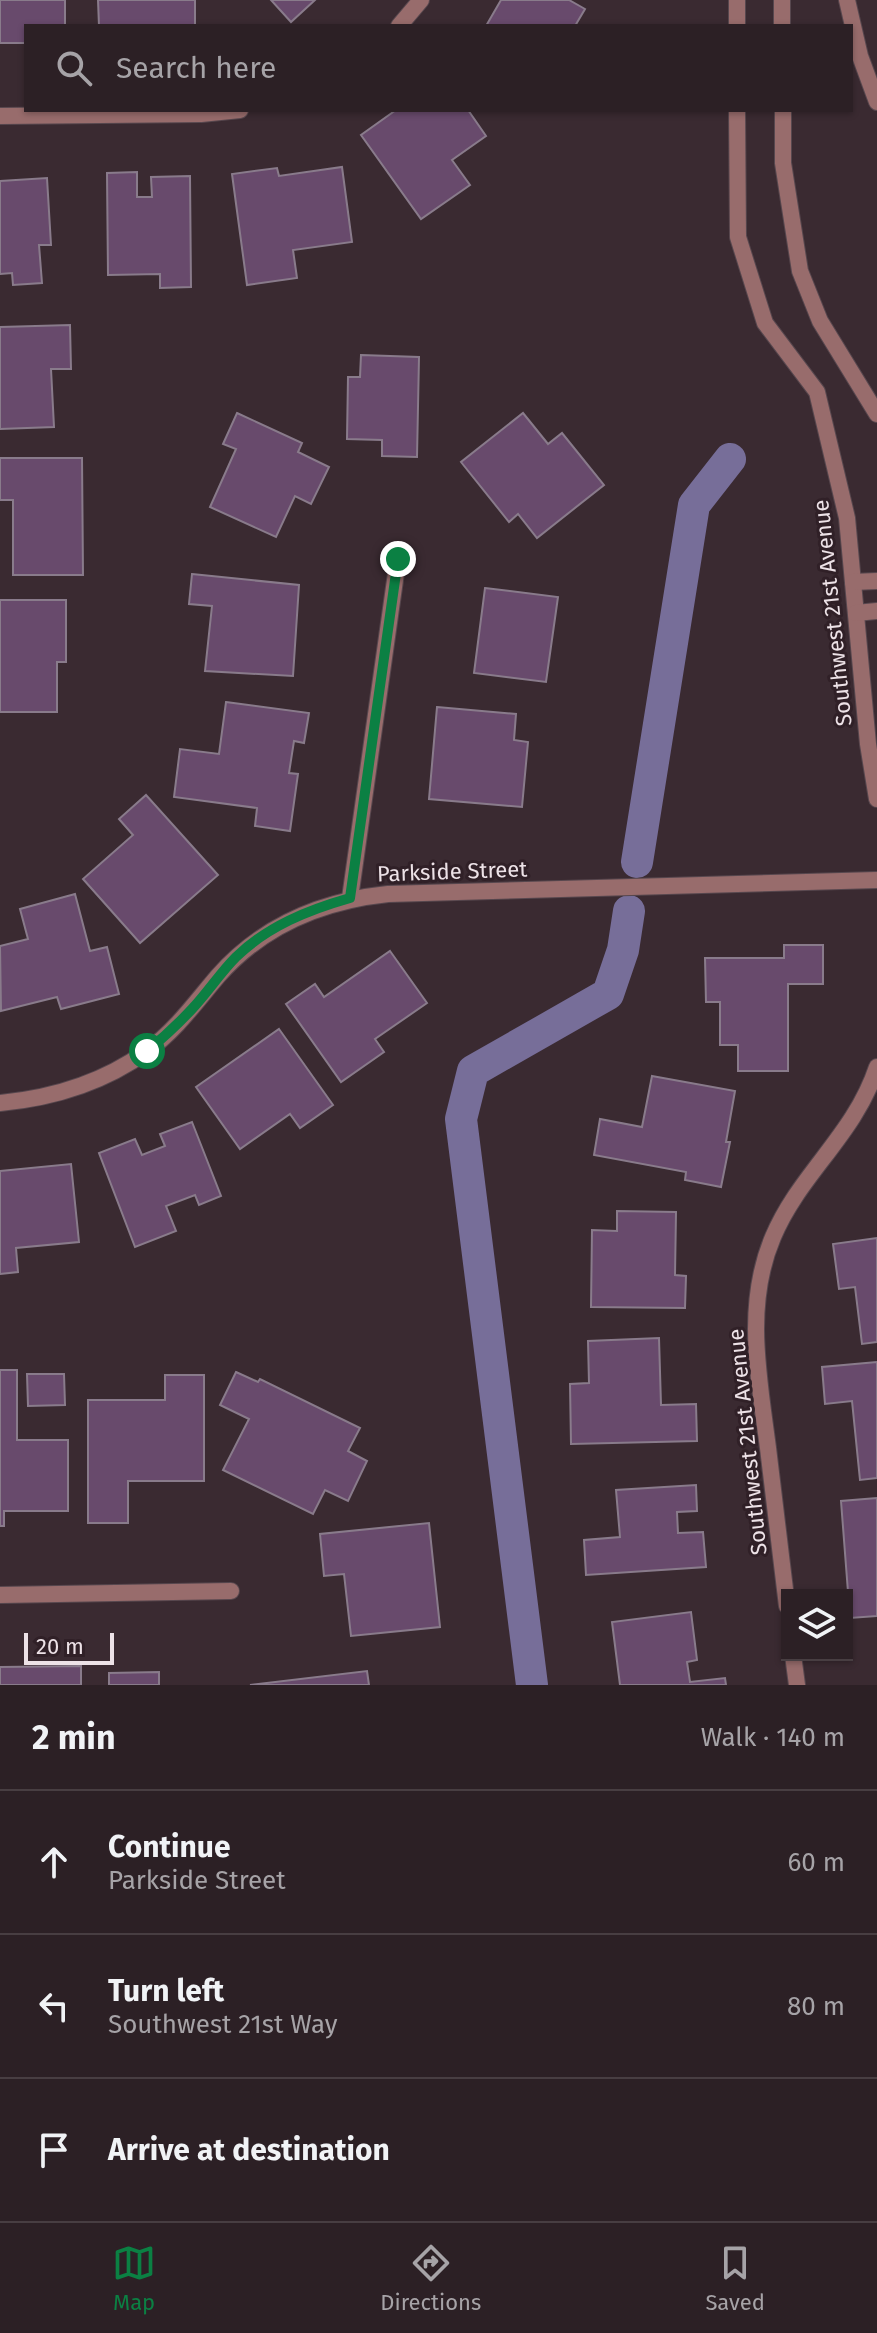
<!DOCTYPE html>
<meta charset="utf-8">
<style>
:root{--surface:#2c2025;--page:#34282d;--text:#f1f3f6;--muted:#a6a3a7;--line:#483e42;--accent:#0b8043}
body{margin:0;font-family:"Fira Sans",sans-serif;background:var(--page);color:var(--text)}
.controls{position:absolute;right:24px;bottom:24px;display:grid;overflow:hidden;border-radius:0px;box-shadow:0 2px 6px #0004}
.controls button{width:72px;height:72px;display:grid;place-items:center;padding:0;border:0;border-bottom:2px solid var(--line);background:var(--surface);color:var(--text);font:40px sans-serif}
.scale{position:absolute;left:24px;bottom:20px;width:90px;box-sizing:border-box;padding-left:8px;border:4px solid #ede2e7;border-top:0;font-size:22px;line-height:28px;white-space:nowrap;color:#ede2e7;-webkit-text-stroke:6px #302027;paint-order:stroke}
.stop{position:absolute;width:24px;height:24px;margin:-18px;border:6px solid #0b8043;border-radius:50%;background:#fff}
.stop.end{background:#0b8043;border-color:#fff;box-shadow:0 2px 8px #0008}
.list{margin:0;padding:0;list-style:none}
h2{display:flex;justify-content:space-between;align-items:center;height:104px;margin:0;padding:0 32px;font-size:34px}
h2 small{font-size:26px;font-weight:400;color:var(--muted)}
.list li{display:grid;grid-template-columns:52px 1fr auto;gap:24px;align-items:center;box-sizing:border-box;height:144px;padding:0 32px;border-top:2px solid var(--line)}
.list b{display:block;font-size:30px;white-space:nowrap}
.list p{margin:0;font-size:26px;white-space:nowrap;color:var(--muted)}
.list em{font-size:26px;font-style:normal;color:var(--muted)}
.icon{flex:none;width:44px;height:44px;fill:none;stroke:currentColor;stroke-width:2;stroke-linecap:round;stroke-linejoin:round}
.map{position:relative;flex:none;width:877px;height:1685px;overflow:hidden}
.search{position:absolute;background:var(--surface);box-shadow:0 2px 6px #0004;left:24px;right:24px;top:24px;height:88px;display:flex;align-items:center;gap:20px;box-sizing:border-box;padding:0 28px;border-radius:0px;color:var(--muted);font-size:30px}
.sheet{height:536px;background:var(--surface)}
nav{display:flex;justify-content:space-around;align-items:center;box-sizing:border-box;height:112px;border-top:2px solid var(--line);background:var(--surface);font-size:22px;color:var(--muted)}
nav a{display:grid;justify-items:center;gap:4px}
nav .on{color:var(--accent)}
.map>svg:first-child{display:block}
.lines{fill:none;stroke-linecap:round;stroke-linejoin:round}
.canal{stroke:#776e99;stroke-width:32}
.building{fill:#684a6c;stroke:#897b8b;stroke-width:2}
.street-casing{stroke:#57474e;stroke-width:18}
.street{stroke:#986c6c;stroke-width:16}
.route{stroke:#0b8043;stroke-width:10}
.labels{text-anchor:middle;stroke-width:6;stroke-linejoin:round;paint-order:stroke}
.street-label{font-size:22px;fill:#ede2e7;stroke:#302027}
</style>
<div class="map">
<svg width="877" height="1685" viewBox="0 0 877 1685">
<rect width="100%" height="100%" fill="#3a2a31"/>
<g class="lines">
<!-- canal -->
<g class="canal">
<polyline points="637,862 694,505 730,459"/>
<polyline points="532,1685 461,1119 473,1071 608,994 623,950 629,911"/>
</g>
</g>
<!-- building -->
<g class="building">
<polygon points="0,0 65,0 65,26 26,26 26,43 0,43"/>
<polygon points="98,0 195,0 195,26 99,26"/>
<polygon points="271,0 315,0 291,22"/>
<polygon points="501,0 569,0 585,9 575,26 486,26"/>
<polygon points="396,110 468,110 486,136 452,160 470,185 421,219 361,135"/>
<polygon points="342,167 352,242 293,250 297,278 247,285 232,174 277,168 279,176"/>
<polygon points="137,172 137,197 152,197 151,177 190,176 191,287 160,288 160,274 108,275 107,173"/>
<polygon points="47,178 51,245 39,245 42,283 13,285 12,273 0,274 0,181"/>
<polygon points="70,325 71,369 51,369 54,427 0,429 0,327"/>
<polygon points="361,355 419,357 417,457 382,456 382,440 347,439 348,377 360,377"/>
<polygon points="237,413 302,443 298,452 329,467 311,504 295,496 276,537 210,507 236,449 223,444"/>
<polygon points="523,413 548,444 562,433 604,485 537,538 518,514 509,522 461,462"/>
<polygon points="0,458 82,458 83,575 13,575 13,500 0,500"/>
<polygon points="192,574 299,585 293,676 205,671 212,606 189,604"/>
<polygon points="485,588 558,597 546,682 474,673"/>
<polygon points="0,600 66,600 66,662 57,662 57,712 0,712"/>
<polygon points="226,702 309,713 304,743 294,741 289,773 298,774 290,831 255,826 257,808 174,797 180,749 219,754"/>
<polygon points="437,707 516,714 514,740 528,742 522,807 429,799"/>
<polygon points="146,795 218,875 140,943 83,879 133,835 119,819"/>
<polygon points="75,894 90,951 107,947 119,994 61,1009 57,997 1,1011 0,946 28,939 20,909"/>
<polygon points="784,945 823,945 823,984 788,984 788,1071 738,1071 738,1045 720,1045 720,1002 706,1002 705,958 784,958"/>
<polygon points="390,951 427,1003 375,1039 384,1052 341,1082 286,1004 315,984 324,997"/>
<polygon points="279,1029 333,1105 300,1128 290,1114 240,1149 196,1087"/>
<polygon points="652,1076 735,1091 726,1142 730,1142 721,1187 685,1180 686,1172 594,1155 600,1119 642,1127"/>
<polygon points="192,1122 221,1196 199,1205 195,1195 166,1206 176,1231 135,1247 99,1153 135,1139 142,1155 165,1146 160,1134"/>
<polygon points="71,1164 79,1242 16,1248 18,1272 0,1274 0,1171"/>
<polygon points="617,1211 676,1212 675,1275 686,1276 685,1308 591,1307 592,1230 617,1231"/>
<polygon points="877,1238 877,1342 862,1344 855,1287 839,1289 833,1244"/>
<polygon points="659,1338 661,1405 696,1404 697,1441 571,1444 570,1384 589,1383 588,1341"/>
<polygon points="877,1362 877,1478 860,1480 852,1401 825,1404 822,1367"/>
<polygon points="0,1370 17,1370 17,1440 68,1440 68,1511 4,1511 4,1526 0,1526"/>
<polygon points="236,1372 258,1382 260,1379 360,1428 348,1451 367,1461 348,1501 325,1490 313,1514 223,1470 249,1419 220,1405"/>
<polygon points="27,1374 64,1374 65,1405 28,1406"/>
<polygon points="165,1375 204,1375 204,1481 128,1481 128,1523 88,1523 88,1400 165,1400"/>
<polygon points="696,1485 697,1511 677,1512 678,1533 703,1532 706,1567 586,1575 584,1540 620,1537 616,1490"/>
<polygon points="877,1498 877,1616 850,1618 841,1501"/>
<polygon points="429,1523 440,1627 351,1636 344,1574 324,1576 320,1534"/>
<polygon points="691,1612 697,1660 687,1662 690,1682 725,1678 726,1685 620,1685 612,1622"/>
<polygon points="81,1666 81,1685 0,1685 0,1667"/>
<polygon points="367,1671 369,1685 250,1685"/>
<polygon points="159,1672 159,1685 109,1685 109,1673"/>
</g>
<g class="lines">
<!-- street casing -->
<g class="street-casing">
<g id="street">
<polyline points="737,0 737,26"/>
<polyline points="782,0 782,26"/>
<polyline points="847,0 860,56 877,102"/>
<polyline points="399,26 421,0"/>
<polyline points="737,110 738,237 765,323 817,392 847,518 868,744 877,799"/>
<polyline points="783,110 783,163 800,271 820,321 877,414"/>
<polyline points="0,116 201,114 240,110"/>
<polyline points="853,582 877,581"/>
<polyline points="856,613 877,611"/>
<polyline points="350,898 398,559"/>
<path d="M 0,1103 C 53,1098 103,1083 147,1051 C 176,1030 195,1003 218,976 C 263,925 321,901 388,894 L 877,880"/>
<polyline points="0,1595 231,1591"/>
<path d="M 787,1606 C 781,1553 774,1501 768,1448 C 759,1378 744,1305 773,1237 C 800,1173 854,1136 877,1067"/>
<polyline points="793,1655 797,1685"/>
</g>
</g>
<!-- street -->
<use href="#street" class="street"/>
</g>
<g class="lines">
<!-- route -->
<path class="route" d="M 147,1051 C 163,1038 178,1024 192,1009 C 208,992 220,973 236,957 C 268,926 308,910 350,898 L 398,559"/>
</g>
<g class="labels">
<!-- street labels -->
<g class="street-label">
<text transform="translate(832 613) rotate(-96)" y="8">Southwest 21st Avenue</text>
<text transform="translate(452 871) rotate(-2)" y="8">Parkside Street</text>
<text transform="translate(747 1442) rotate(-96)" y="8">Southwest 21st Avenue</text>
</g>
</g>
</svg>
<div class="controls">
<button><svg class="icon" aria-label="layers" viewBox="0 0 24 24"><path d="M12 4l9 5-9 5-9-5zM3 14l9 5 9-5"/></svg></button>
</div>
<div class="scale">20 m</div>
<div class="stop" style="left:147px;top:1051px"></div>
<div class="stop end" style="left:398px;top:559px"></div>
<div class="search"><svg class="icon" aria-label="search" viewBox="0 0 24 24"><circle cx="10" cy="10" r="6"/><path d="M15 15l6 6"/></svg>Search here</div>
</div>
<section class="sheet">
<h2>2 min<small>Walk · 140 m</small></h2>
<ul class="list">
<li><svg class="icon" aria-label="ahead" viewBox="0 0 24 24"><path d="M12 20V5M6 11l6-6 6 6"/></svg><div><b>Continue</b><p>Parkside Street</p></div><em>60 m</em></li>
<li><svg class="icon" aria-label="left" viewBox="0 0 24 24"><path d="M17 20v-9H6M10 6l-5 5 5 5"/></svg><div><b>Turn left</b><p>Southwest 21st Way</p></div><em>80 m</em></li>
<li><svg class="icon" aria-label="arrive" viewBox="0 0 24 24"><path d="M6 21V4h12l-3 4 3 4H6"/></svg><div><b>Arrive at destination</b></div></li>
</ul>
</section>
<nav>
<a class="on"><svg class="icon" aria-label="map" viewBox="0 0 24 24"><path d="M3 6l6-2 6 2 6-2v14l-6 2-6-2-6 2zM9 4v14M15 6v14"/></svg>Map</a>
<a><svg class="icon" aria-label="directions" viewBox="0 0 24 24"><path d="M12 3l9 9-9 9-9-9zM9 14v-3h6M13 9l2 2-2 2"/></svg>Directions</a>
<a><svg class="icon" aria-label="saved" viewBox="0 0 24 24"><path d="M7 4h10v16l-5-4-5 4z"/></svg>Saved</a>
</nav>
